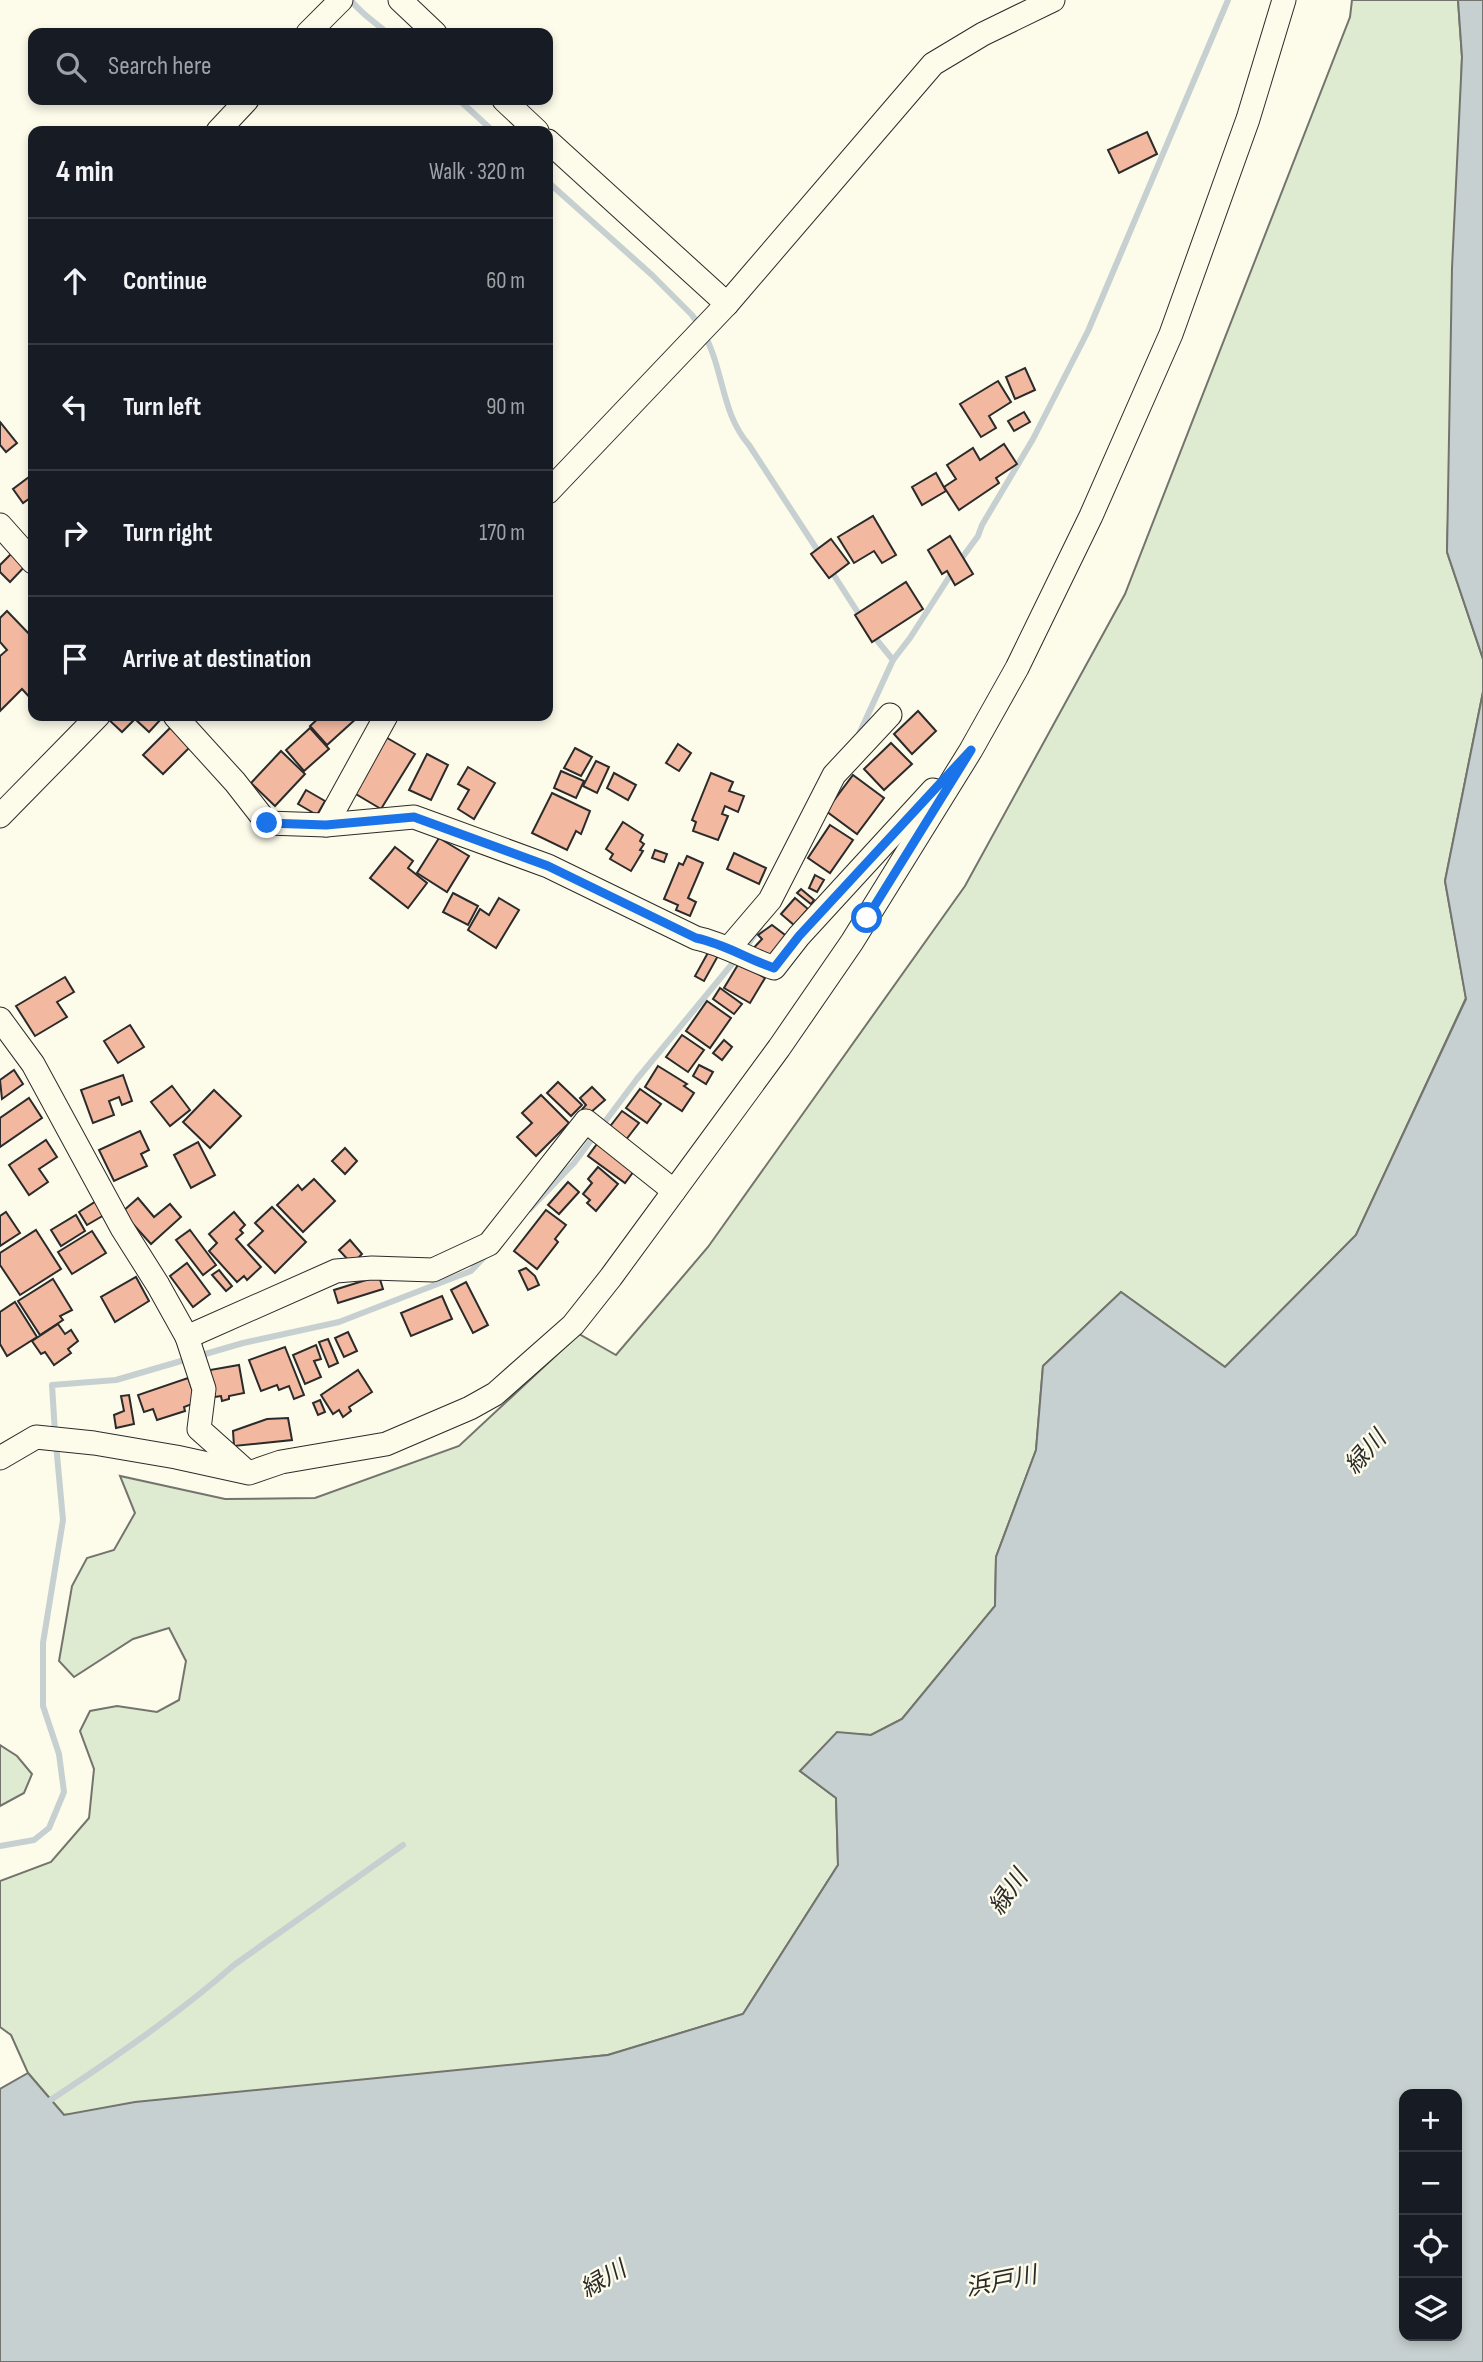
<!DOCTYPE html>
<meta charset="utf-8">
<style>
:root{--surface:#171b24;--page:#242831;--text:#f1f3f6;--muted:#9ea1a6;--line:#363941}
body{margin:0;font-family:"Sofia Sans Condensed","Noto Sans JP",sans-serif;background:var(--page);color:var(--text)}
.controls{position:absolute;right:21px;bottom:21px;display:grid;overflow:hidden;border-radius:14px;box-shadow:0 4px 10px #0003}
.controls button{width:63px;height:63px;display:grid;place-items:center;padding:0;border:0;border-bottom:2px solid var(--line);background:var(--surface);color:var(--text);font:35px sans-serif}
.stop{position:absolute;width:21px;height:21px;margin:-16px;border:5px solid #1a73e8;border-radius:50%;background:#fff}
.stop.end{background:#1a73e8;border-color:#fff;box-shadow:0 2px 7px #0008}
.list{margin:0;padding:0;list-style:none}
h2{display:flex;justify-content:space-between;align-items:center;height:91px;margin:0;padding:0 28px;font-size:30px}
h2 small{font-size:23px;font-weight:400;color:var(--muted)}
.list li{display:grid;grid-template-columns:46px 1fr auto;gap:21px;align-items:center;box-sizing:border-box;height:126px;padding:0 28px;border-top:2px solid var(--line)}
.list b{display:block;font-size:26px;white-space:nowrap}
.list em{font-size:23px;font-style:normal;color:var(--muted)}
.icon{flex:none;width:38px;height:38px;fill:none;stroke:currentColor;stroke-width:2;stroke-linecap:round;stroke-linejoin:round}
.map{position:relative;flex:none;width:1483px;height:2362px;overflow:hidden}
.search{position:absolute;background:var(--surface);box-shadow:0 4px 10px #0003;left:28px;top:28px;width:525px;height:77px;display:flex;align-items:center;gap:18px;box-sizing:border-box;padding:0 24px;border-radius:14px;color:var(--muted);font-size:26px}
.panel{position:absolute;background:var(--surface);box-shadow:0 4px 10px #0003;left:28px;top:126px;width:525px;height:595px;border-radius:14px}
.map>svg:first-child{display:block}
.green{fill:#deebd1;stroke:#74746e;stroke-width:2}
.water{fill:#c7d0d0;stroke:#74746e;stroke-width:2;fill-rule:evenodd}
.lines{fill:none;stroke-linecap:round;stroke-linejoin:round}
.stream{stroke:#c7d0d0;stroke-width:6}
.building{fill:#f2b8a0;stroke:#2b2b2b;stroke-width:2}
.minor-casing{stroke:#2b2b2b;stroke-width:25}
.minor{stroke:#fdfbea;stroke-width:23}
.route{stroke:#1a73e8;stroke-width:9}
.labels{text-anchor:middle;stroke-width:5;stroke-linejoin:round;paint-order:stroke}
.water-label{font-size:24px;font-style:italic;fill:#2b2b2b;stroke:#fdfbea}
</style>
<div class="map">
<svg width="1483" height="2362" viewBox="0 0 1483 2362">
<rect width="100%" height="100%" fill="#fdfbea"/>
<!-- green -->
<g class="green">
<polygon points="1352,0 1458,0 1462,57 1447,552 1483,659 1483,692 1445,881 1466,998 1356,1235 1225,1367 1121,1292 1043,1366 1036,1450 996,1557 995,1606 902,1719 871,1735 837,1733 800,1771 836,1798 838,1865 743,2014 608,2055 64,2115 28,2073 11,2035 0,2027 0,1881 51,1862 89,1818 94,1769 80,1731 90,1711 117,1706 157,1712 179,1700 186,1661 169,1628 133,1639 74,1677 59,1661 72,1586 87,1558 114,1550 135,1513 120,1476 225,1499 315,1498 459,1446 579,1334 616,1355 708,1247 965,886 1125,594 1350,17"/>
<polygon points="0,1745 17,1756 32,1774 24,1793 0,1806"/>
</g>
<!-- water -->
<g class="water">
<polygon points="1458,0 1483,0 1483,659 1447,552 1452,268 1462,57"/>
<path d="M 1483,692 L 1483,2362 L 0,2362 L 0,2089 L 28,2073 L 64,2115 L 135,2102 L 608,2055 L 743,2014 L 838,1865 L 836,1798 L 800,1771 L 837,1732 L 871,1735 L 902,1719 L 995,1606 L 996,1557 L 1036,1450 L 1043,1366 L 1121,1292 L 1225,1367 L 1356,1235 L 1466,999 L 1445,881 ZM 1404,2094 L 1457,2094 L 1457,2336 L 1404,2336 Z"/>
</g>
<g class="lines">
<!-- stream -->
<g class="stream">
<path d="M 351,0 C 360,13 375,22 387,33"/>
<polyline points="459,100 493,131"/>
<polyline points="548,182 652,275 692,315 699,325"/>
<path d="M 704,334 C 724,370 721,413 749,445 L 820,554"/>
<polyline points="959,562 978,536 982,525 1033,439 1088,331 1228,0"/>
<polyline points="830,569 862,619"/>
<polyline points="872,634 893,660"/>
<polyline points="859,734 893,660 910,638 953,571"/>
<polyline points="744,950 762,924"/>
<polyline points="601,1127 637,1079 737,958"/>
<polyline points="530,1209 574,1163 595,1135"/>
<polyline points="55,1433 52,1385 116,1380 243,1343 339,1322 471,1271 487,1254"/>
<polyline points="0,1846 34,1840 49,1828 64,1792 59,1754 43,1706 43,1643 63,1520 56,1444"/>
<path d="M 46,2103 C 111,2060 176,2016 234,1965 L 403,1845"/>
</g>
</g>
<!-- building -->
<g class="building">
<polygon points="1147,132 1157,154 1119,173 1108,150"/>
<polygon points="1025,368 1035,390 1015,399 1006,377"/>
<polygon points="998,381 1011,402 989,416 996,428 981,437 960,404"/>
<polygon points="1024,412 1030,422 1014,431 1008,421"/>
<polygon points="0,422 17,443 6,452 0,445"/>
<polygon points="1004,444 1017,464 996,478 999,483 959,510 944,487 956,479 947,465 973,448 980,460"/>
<polygon points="936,473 946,491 922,505 912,487"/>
<polygon points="33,474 33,496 23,503 13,489"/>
<polygon points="873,516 896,555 882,563 874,551 854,563 838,537"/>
<polygon points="950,536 973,574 955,585 947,571 942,574 928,550"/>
<polygon points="831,539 849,563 829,578 811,554"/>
<polygon points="16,549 29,562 10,582 0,572 0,565"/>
<polygon points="906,582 923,609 872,642 855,615"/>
<polygon points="7,611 33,638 33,701 22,689 0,711 0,656 7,650 0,642 0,618"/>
<polygon points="918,711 936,731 912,754 894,734"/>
<polygon points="108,716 160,716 162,718 149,732 135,719 122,732 106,717"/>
<polygon points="321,716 357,716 358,717 327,745 310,726"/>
<polygon points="171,727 191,746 163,774 143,755"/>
<polygon points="310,728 329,749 304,771 286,750"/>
<polygon points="382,735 415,754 381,809 349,790"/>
<polygon points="891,743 912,764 884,790 864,769"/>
<polygon points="678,744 691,753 679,771 666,763"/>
<polygon points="575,748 592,757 581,776 564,768"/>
<polygon points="281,751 305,774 275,806 251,783"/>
<polygon points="427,754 448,765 431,800 409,790"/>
<polygon points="596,761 609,767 597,793 583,786"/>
<polygon points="468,767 495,783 474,819 458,809 469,790 458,784"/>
<polygon points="561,771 584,781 576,798 554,788"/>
<polygon points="614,773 636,785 628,800 607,788"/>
<polygon points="711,773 733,782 729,791 744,796 738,812 725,806 722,814 728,816 718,840 693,831 696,822 692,820"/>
<polygon points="853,775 884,798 857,834 826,811"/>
<polygon points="306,790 325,801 317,815 298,804"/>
<polygon points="552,793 590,811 581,834 576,831 567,850 532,833"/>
<polygon points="623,822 643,835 640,841 644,844 640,850 643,851 631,871 610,859 613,854 606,849"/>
<polygon points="830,825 853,840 830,873 808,858"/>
<polygon points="439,838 469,856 447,892 417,873"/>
<polygon points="395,847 413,861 408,868 427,883 408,908 370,878"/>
<polygon points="655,850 667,854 664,862 652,858"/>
<polygon points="734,853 766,868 759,884 727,869"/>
<polygon points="687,856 703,863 688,898 696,902 690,916 676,910 678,905 664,899 679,863 683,865"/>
<polygon points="815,875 824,880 817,892 809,888"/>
<polygon points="801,889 814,900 811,904 797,893"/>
<polygon points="453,893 478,906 468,925 443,912"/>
<polygon points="499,898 519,910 496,948 468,930 480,909 489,915"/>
<polygon points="795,898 808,909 794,925 781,914"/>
<polygon points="772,925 789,938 773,956 749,953 762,939 758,935"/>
<polygon points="710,949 719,954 704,981 695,976"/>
<polygon points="739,963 765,978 750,1003 724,988"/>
<polygon points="65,977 74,992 57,1002 67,1017 35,1036 16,1006"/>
<polygon points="720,988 742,1004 734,1014 713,999"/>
<polygon points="707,1001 731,1018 710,1048 686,1031"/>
<polygon points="130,1025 144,1047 118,1063 104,1041"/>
<polygon points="682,1035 704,1050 688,1072 666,1057"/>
<polygon points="724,1040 732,1047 722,1060 713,1053"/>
<polygon points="699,1065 713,1072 706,1084 693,1076"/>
<polygon points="658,1066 687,1084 684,1086 694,1093 682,1111 645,1087"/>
<polygon points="14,1070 23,1084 2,1099 0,1080"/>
<polygon points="123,1075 132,1101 122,1105 119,1097 109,1101 114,1115 93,1123 81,1090"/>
<polygon points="558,1082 582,1105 571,1116 547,1093"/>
<polygon points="172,1086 190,1110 170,1126 151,1102"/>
<polygon points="592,1087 605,1100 583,1119 577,1115 586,1105 580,1098"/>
<polygon points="640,1089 661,1104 647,1123 626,1108"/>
<polygon points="214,1090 241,1116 210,1148 183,1122"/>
<polygon points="541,1095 569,1123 536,1156 517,1137 532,1123 522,1113"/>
<polygon points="29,1098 42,1118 0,1147 0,1118"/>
<polygon points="622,1111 639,1123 625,1141 608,1129"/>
<polygon points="140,1131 149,1150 141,1154 147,1166 114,1181 99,1150"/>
<polygon points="46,1140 57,1157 39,1169 48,1182 29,1195 9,1165"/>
<polygon points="600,1140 637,1167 625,1183 588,1156"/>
<polygon points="198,1142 215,1175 191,1188 174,1155"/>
<polygon points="345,1148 357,1161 345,1174 332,1161"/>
<polygon points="598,1167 618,1184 596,1211 587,1203 590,1200 583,1194 592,1183 588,1179"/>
<polygon points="314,1179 335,1201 303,1232 277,1205 298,1185 302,1190"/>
<polygon points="568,1182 579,1192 559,1214 548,1205"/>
<polygon points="138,1198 154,1217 170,1204 181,1217 151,1244 122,1212"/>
<polygon points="98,1200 106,1214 87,1225 79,1212"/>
<polygon points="272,1207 306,1242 275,1273 248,1245 263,1231 255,1223"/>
<polygon points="546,1210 566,1225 555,1239 558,1242 537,1269 514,1251"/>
<polygon points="6,1212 20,1233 0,1246 0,1216"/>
<polygon points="234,1212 245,1225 240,1230 243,1233 236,1239 261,1267 247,1280 244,1276 237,1282 209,1251 217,1243 209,1234"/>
<polygon points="76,1215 85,1231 61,1246 51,1230"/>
<polygon points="36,1230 61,1269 20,1295 0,1265 0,1253"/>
<polygon points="190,1230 216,1265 203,1275 176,1240"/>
<polygon points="92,1231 106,1253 72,1274 58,1252"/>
<polygon points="350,1240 362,1254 352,1264 339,1250"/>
<polygon points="187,1263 210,1294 193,1307 170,1276"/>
<polygon points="526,1268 535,1276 539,1285 528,1290 519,1271"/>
<polygon points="219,1270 232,1286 226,1291 212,1275"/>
<polygon points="379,1276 383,1289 338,1303 334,1290"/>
<polygon points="136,1277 149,1301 115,1322 101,1297"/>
<polygon points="53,1279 72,1310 60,1316 63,1320 40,1335 18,1301"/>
<polygon points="466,1282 488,1325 473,1333 451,1290"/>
<polygon points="442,1296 452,1319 411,1336 401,1313"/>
<polygon points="15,1302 37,1337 7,1356 0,1344 0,1312"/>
<polygon points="58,1324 65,1334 71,1330 78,1341 68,1349 71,1353 54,1365 45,1352 41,1354 32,1341"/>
<polygon points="348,1332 357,1351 344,1357 335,1338"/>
<polygon points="328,1339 338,1363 329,1367 319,1342"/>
<polygon points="316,1345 321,1359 314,1361 321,1377 305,1384 293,1355"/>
<polygon points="285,1347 304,1395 294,1399 289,1386 279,1390 277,1385 261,1391 249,1360"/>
<polygon points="239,1365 244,1393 229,1396 229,1399 222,1401 221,1396 214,1397 210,1370"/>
<polygon points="358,1370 372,1392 349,1407 351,1411 343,1417 339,1410 333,1414 321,1395"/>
<polygon points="188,1378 197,1402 184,1407 185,1411 157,1420 153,1409 144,1412 138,1395"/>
<polygon points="129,1395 134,1424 116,1428 114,1415 124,1411 121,1396"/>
<polygon points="320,1400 325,1412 318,1415 313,1403"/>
<polygon points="288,1418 292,1440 234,1446 233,1431 267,1419"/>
</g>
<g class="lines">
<!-- minor casing -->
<g class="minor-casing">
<g id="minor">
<polyline points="400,0 435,33"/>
<polyline points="308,33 341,0"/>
<polyline points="504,100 537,131"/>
<polyline points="218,131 247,100"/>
<polyline points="548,141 727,304"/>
<polyline points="548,492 727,304 933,64 983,34 1053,0"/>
<polyline points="0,525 33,562"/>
<path d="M 175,716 L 235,782 L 267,823 L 326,825 L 414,817 L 548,866 L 696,938 C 724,944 746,958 774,968 L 799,936 L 933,790"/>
<polyline points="0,816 98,716"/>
<polyline points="326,825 386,716"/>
<polyline points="729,948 770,900 834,775 890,715"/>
<polyline points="0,1019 33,1064 122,1228 158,1285 187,1337 204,1389 199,1429 246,1471"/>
<polyline points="187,1337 336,1271 372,1268 433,1270 489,1244 586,1121 674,1191"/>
<polyline points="0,1458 36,1437 94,1443 176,1457 249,1473 281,1462 386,1444 470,1408 495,1394 573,1325 611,1277 779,1048 852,942 971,750 1017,668 1091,516 1171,334 1248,119 1284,0"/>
</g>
</g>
<!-- minor -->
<use href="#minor" class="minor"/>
</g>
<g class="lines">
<!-- route -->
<path class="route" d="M 267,823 L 326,825 L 414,817 L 548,866 L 696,938 C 725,944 745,958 774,968 L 799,936 L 971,750 L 867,918"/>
</g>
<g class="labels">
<!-- water labels -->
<g class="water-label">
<text transform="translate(1365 1452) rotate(-48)" y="8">緑川</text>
<text transform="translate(1008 1892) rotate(-55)" y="8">緑川</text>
<text transform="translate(603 2279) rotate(-30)" y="8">緑川</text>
<text transform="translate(1001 2281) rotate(-11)" y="8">浜戸川</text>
</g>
</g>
</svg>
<div class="controls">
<button>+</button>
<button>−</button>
<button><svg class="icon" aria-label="locate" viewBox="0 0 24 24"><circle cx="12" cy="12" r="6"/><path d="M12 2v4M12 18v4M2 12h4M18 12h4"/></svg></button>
<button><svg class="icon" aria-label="layers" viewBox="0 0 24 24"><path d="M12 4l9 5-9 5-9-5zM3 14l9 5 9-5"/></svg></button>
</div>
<div class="stop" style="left:867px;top:918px"></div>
<div class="stop end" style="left:267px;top:823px"></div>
<div class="search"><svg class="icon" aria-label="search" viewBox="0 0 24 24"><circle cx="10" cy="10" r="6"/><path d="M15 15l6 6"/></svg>Search here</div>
<section class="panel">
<h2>4 min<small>Walk · 320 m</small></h2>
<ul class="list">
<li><svg class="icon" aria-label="ahead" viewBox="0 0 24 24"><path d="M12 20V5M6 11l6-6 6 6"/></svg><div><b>Continue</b></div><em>60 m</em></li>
<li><svg class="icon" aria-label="left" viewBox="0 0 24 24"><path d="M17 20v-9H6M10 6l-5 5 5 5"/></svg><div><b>Turn left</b></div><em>90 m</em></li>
<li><svg class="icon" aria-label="right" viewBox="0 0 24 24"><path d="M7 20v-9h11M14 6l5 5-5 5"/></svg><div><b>Turn right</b></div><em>170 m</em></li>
<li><svg class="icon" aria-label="arrive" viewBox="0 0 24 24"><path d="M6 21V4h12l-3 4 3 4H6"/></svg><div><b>Arrive at destination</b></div></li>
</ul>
</section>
</div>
